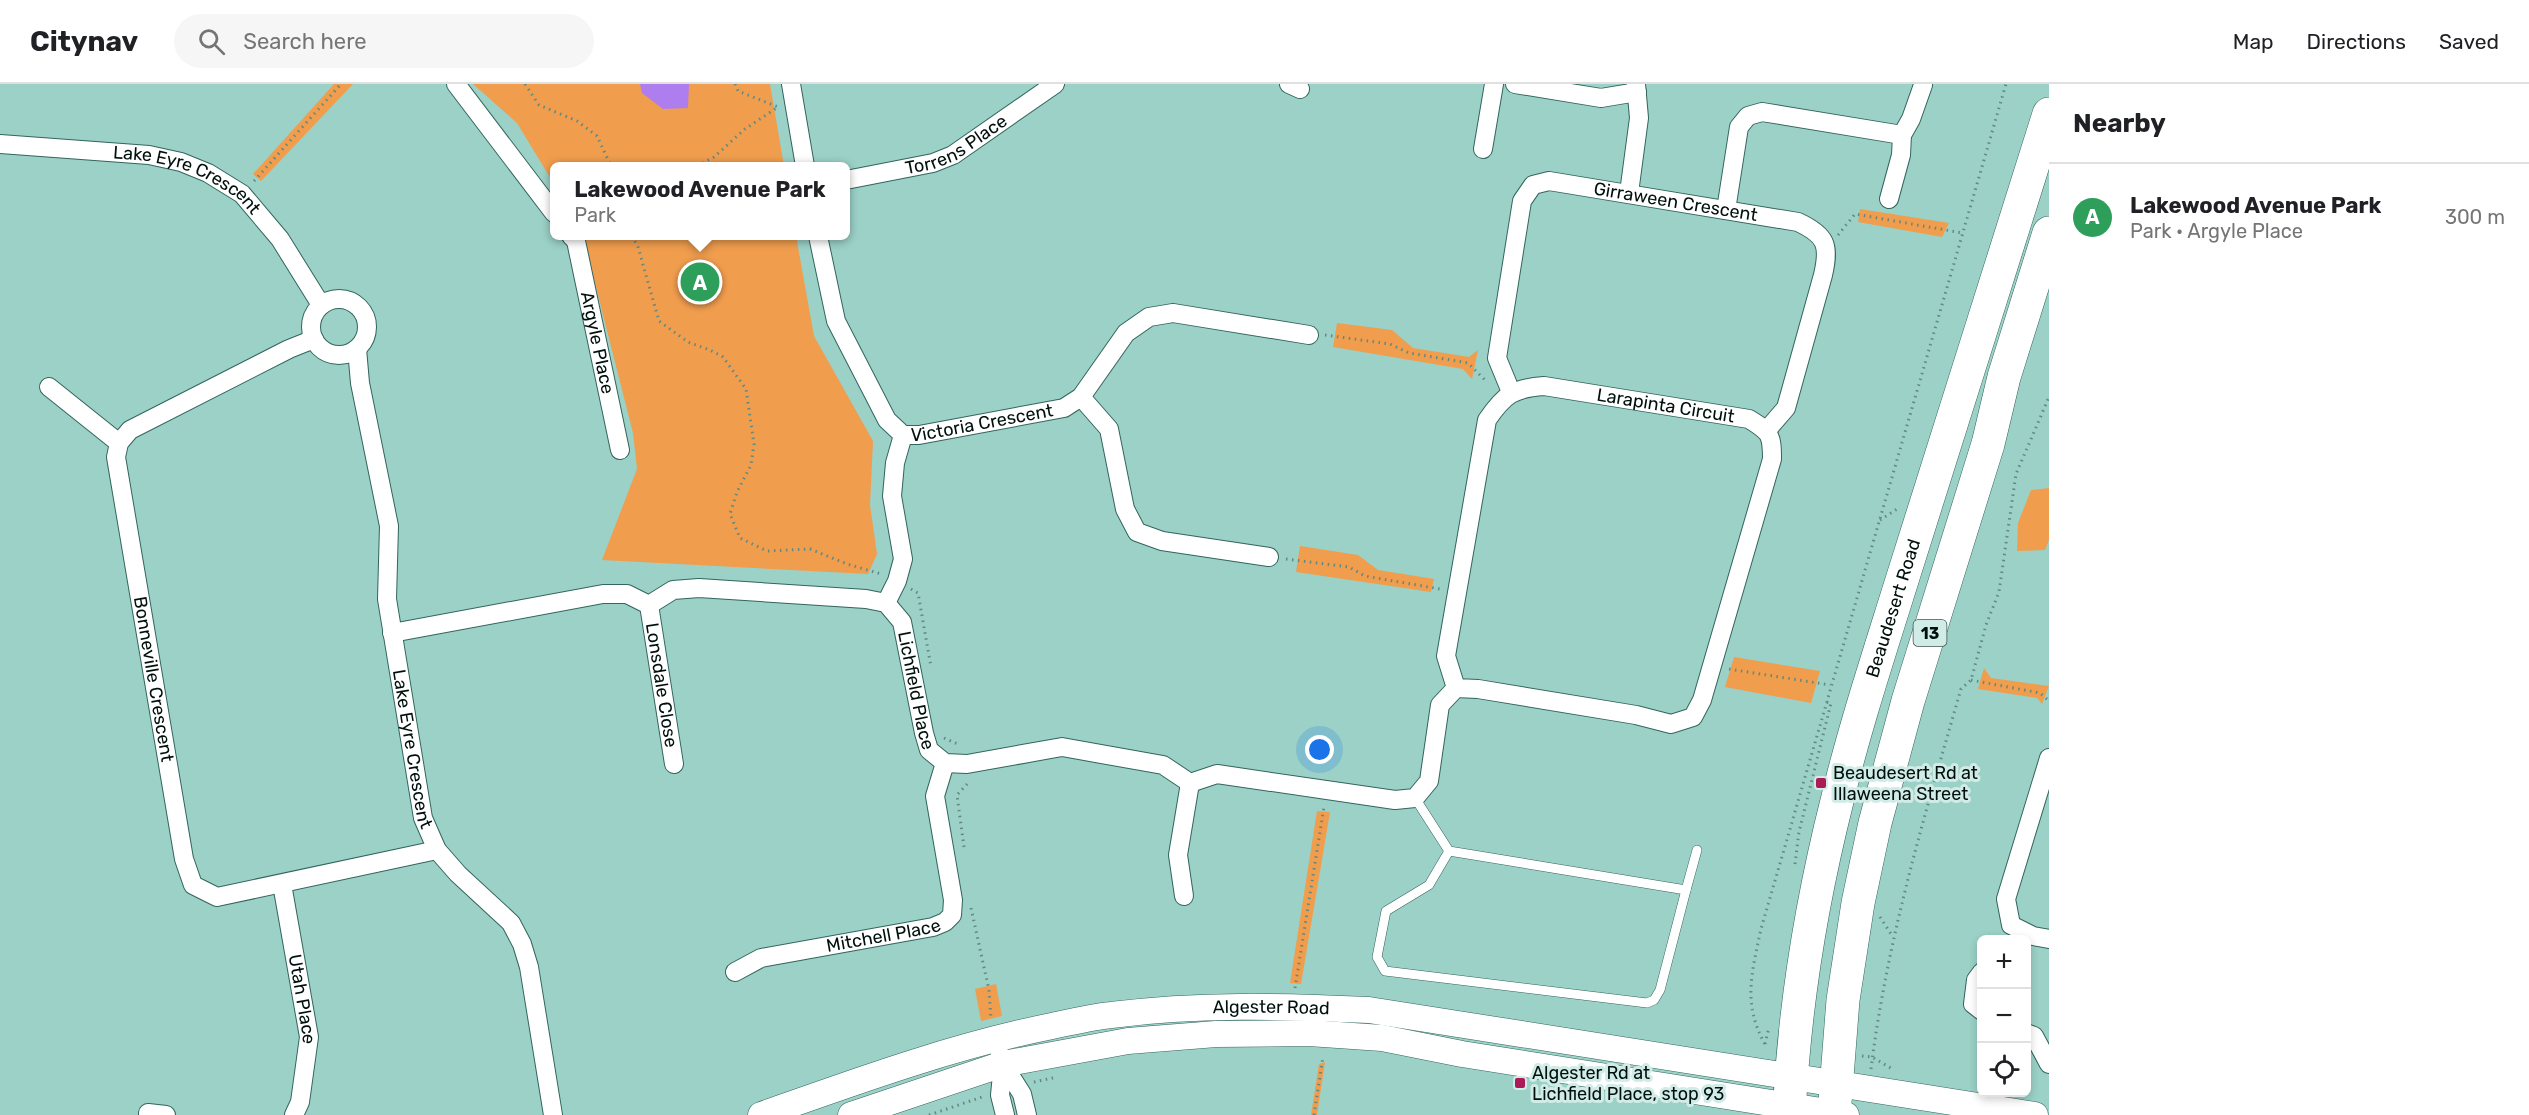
<!DOCTYPE html>
<meta charset="utf-8">
<style>
:root{--surface:#fff;--page:#f6f6f6;--text:#202124;--muted:#757577;--line:#e0e0e0;--accent:#0f766e}
body{margin:0;font-family:Rubik,sans-serif;background:var(--page);color:var(--text)}
.controls{position:absolute;right:18px;bottom:18px;display:grid;overflow:hidden;border-radius:9px;box-shadow:0 3px 9px #0003}
.controls button{width:54px;height:54px;display:grid;place-items:center;padding:0;border:0;border-bottom:2px solid var(--line);background:var(--surface);color:var(--text);font:30px sans-serif}
.you{position:absolute;left:1320px;top:666px;width:21px;height:21px;margin:-15px;border:4px solid #fff;border-radius:50%;background:#1a73e8;box-shadow:0 0 0 9px #1a73e833}
.badge{display:grid;place-items:center;width:39px;height:39px;border-radius:50%;background:var(--accent);color:#fff;font-size:20px;font-weight:700}
.pin{position:absolute;translate:-50% -50%;border:3px solid #fff;box-shadow:0 2px 6px #0006}
.popup{position:absolute;left:550px;top:78px;width:300px;height:78px;box-sizing:border-box;display:grid;place-content:center;border-radius:9px;background:var(--surface);filter:drop-shadow(0 2px 4px #0005);font-size:20px;white-space:nowrap;color:var(--muted)}
.popup b{font-size:22px;color:var(--text)}
.popup::after{content:'';position:absolute;left:50%;top:100%;margin-left:-12px;border:12px solid transparent;border-top-color:var(--surface)}
.list{margin:0;padding:0;list-style:none}
h2{display:flex;justify-content:space-between;align-items:center;height:78px;margin:0;padding:0 24px;font-size:26px}
h2 small{font-size:20px;font-weight:400;color:var(--muted)}
.list li{display:grid;grid-template-columns:39px 1fr auto;gap:18px;align-items:center;box-sizing:border-box;height:108px;padding:0 24px;border-top:2px solid var(--line)}
.list b{display:block;font-size:22px;white-space:nowrap}
.list p{margin:0;font-size:20px;white-space:nowrap;color:var(--muted)}
.list em{font-size:20px;font-style:normal;color:var(--muted)}
.icon{flex:none;width:33px;height:33px;fill:none;stroke:currentColor;stroke-width:2;stroke-linecap:round;stroke-linejoin:round}
.map{position:relative;flex:none;width:2049px;height:1031px;overflow:hidden}
header{display:flex;align-items:center;gap:36px;box-sizing:border-box;height:84px;padding:0 30px;background:var(--surface);border-bottom:2px solid var(--line)}
header strong{font-size:28px}
nav{display:flex;gap:33px;margin-inline-start:auto;font-size:21px}
.search{width:420px;height:54px;background:var(--page);display:flex;align-items:center;gap:15px;box-sizing:border-box;padding:0 21px;border-radius:33px;color:var(--muted);font-size:22px}
main{display:flex}
aside{flex:1;background:var(--surface)}
.map>svg:first-child{display:block}
.green{fill:#f09d4e}
.water{fill:#ae7eee}
.lines{fill:none;stroke-linecap:round;stroke-linejoin:round}
.lane-casing{stroke:#32655d;stroke-width:10}
.street-casing{stroke:#32655d;stroke-width:20}
.secondary-casing{stroke:#32655d;stroke-width:27}
.highway-casing{stroke:#32655d;stroke-width:34}
.path{stroke:#628982;stroke-width:3;stroke-dasharray:1.5 4.5;stroke-linecap:butt}
.lane{stroke:#fff;stroke-width:9}
.street{stroke:#fff;stroke-width:18}
.secondary{stroke:#fff;stroke-width:26}
.highway{stroke:#fff;stroke-width:33}
.poi-dot{fill:#aa1b58;stroke:#d1ebe6;stroke-width:2}
.labels{text-anchor:middle;stroke-width:6;stroke-linejoin:round;paint-order:stroke}
.shield{fill:#d1ebe6;stroke:#3f524e;stroke-width:1.5}
.shield-label{font-size:16px;font-weight:bold;fill:#00100d}
.street-label{font-size:18px;fill:#00100d;stroke:#d1ebe6}
.poi-label{font-size:18px;fill:#00100d;stroke:#d1ebe6;text-anchor:start}
</style>
<header>
<strong>Citynav</strong>
<div class="search"><svg class="icon" aria-label="search" viewBox="0 0 24 24"><circle cx="10" cy="10" r="6"/><path d="M15 15l6 6"/></svg>Search here</div>
<nav><a>Map</a><a>Directions</a><a>Saved</a></nav>
</header>
<main>
<div class="map">
<svg width="2049" height="1031" viewBox="0 0 2049 1031">
<rect width="100%" height="100%" fill="#9bd1c7"/>
<!-- green -->
<g class="green">
<polygon points="334,0 353,0 261,97 253,90"/>
<polygon points="473,0 770,0 784,82 554,82 554,100 517,39"/>
<polygon points="1860,125 1949,139 1942,153 1858,138"/>
<polygon points="583,152 796,152 814,252 873,357 870,421 877,470 868,490 602,476 637,385 633,349"/>
<polygon points="1337,239 1392,246 1413,264 1469,273 1478,266 1472,295 1463,285 1333,263"/>
<polygon points="2049,404 2049,456 2045,466 2017,467 2018,439 2031,406"/>
<polygon points="1300,462 1358,471 1378,486 1434,495 1431,508 1296,488"/>
<polygon points="1734,573 1820,587 1811,619 1725,603"/>
<polygon points="1984,584 1991,594 2049,602 2042,620 2037,614 1978,605"/>
<polygon points="1317,727 1330,728 1301,900 1290,899"/>
<polygon points="996,900 1002,932 981,937 975,905"/>
<polygon points="1325,978 1317,1031 1311,1031 1319,980"/>
</g>
<!-- water -->
<polygon class="water" points="640,0 689,0 688,24 663,25 642,9"/>
<g class="lines">
<!-- lane casing -->
<g class="lane-casing">
<g id="lane">
<polyline points="1415,714 1449,767 1686,806 1697,766"/>
<polyline points="1449,767 1429,801 1386,827 1377,873 1385,887 1647,919 1654,916 1660,906 1686,806"/>
</g>
</g>
<!-- street casing -->
<g class="street-casing">
<g id="street">
<polyline points="456,0 554,129"/>
<polyline points="791,0 805,82"/>
<polyline points="1289,0 1300,5"/>
<polyline points="1515,0 1601,14 1637,8"/>
<path id="s1" d="M 0,60 L 149,71 L 181,78 L 208,89 L 242,110 L 280,155 L 321,221"/>
<polyline points="1483,65 1494,0"/>
<path id="s2" d="M 846,96 L 933,79 L 953,71 L 1055,0"/>
<polyline points="1629,109 1639,34 1636,0"/>
<polyline points="1889,115 1901,71 1902,51 1911,35 1923,1"/>
<polyline points="1726,126 1739,43 1748,32 1762,28 1902,51"/>
<path id="s3" d="M 571,152 L 576,157 L 620,366"/>
<path id="s4" d="M 818,152 L 836,237 L 887,336 L 903,351 L 919,351 L 1064,324 L 1081,313 L 1126,249 L 1149,233 L 1173,229 L 1309,251"/>
<circle cx="339" cy="243" r="28"/>
<path id="s5" d="M 314,255 L 289,265 L 130,346 L 119,359 L 116,373 L 184,775 L 193,801 L 217,813 L 437,766"/>
<path id="s6" d="M 357,265 L 360,299 L 389,442 L 387,515 L 423,734 L 437,766 L 458,790 L 511,839 L 522,860 L 529,883 L 553,1031"/>
<polyline points="49,303 119,359"/>
<path id="s7" d="M 1511,308 L 1497,274 L 1522,117 L 1533,101 L 1549,97 L 1798,138 C 1826,151 1830,161 1823,191 L 1786,324 L 1767,346"/>
<polyline points="1081,313 1109,345 1125,425 1137,448 1162,457 1269,473"/>
<polyline points="886,519 897,497 903,475 892,412 895,379 903,351"/>
<path id="s8" d="M 649,521 L 674,680"/>
<path id="s9" d="M 392,549 L 603,510 L 627,510 L 649,521 L 673,506 L 699,504 L 866,515 L 886,519 L 902,538 L 924,649 L 929,666 L 945,679 L 967,680 L 1062,663 L 1163,681 L 1190,699 L 1217,690 L 1395,716 L 1415,714 L 1429,697 L 1440,621 L 1456,604 L 1446,572 L 1487,336 C 1504,311 1513,304 1544,302 L 1749,335 C 1770,348 1772,350 1772,375 L 1702,616 L 1693,633 L 1671,640 L 1636,631 L 1478,605 L 1456,604"/>
<polyline points="2049,674 2006,815 2011,841 2033,852 2049,855"/>
<path id="s10" d="M 282,800 L 309,953 L 300,1018 L 294,1031"/>
<polyline points="1184,812 1178,771 1190,699"/>
<path id="s11" d="M 735,888 L 761,874 L 933,843 L 945,838 L 952,831 L 953,816 L 935,712 L 945,679"/>
<polyline points="1982,888 1976,896 1973,920 1982,927"/>
<polyline points="2026,949 2034,952 2049,980"/>
<polyline points="1000,970 1003,980 1022,1010 1027,1031"/>
<polyline points="1003,980 1000,1011 1005,1031"/>
<polyline points="148,1029 166,1031"/>
</g>
</g>
<!-- secondary casing -->
<g class="secondary-casing">
<g id="secondary">
<path id="s12" d="M 761,1031 C 857,997 953,962 1052,942 C 1072,938 1091,933 1111,931 C 1197,920 1283,922 1369,926 L 2035,1031"/>
<polyline points="851,1031 1003,980 1128,957 1216,950 1309,949 1382,954 1462,970 1846,1031"/>
</g>
</g>
<!-- highway casing -->
<g class="highway-casing">
<g id="highway">
<path id="s13" d="M 1789,1031 C 1794,925 1811,820 1837,717 C 1855,642 1880,567 1903,493 C 1951,338 2001,185 2049,30"/>
<polyline points="1834,1031 1843,916 1858,819 1875,739 1908,617 1988,360 2004,293 2049,149"/>
</g>
</g>
<!-- path -->
<g class="path">
<polyline points="525,0 539,21 577,37 597,52 611,82"/>
<polyline points="697,82 714,73 745,45 778,23 738,7 735,0"/>
<polyline points="254,97 341,0"/>
<polyline points="1838,151 1855,130 1963,149"/>
<polyline points="632,152 638,163 659,237 688,258 710,266 723,273 746,305 754,360 751,381 737,408 730,430 740,454 767,467 810,465 847,480 881,490"/>
<polyline points="1325,251 1390,260 1409,269 1468,279 1487,298"/>
<polyline points="1880,436 1897,425"/>
<polyline points="1286,475 1349,483 1365,492 1440,505"/>
<polyline points="911,505 918,509 931,583"/>
<polyline points="1729,585 1830,601"/>
<polyline points="1971,596 2040,609 2049,617"/>
<polyline points="944,654 960,661"/>
<polyline points="964,763 957,711 969,698"/>
<polyline points="1795,780 1799,748 1831,619 1826,618"/>
<polyline points="971,824 989,906 991,935"/>
<polyline points="1880,833 1893,853"/>
<polyline points="1295,904 1324,723"/>
<path d="M 1765,960 C 1742,920 1752,888 1761,845 L 2006,0"/>
<polyline points="1765,960 1769,943"/>
<polyline points="1862,972 1872,973 1894,986"/>
<path d="M 1871,985 C 1887,855 1925,730 1961,605 L 1971,596 L 1986,541 L 1999,508 L 2016,390 L 2049,313"/>
<polyline points="1034,998 1057,993"/>
<polyline points="929,1031 985,1012"/>
<polyline points="1314,1031 1323,973"/>
</g>
<!-- lane -->
<use href="#lane" class="lane"/>
<!-- street -->
<use href="#street" class="street"/>
<!-- secondary -->
<use href="#secondary" class="secondary"/>
<!-- highway -->
<use href="#highway" class="highway"/>
</g>
<!-- markers -->
<g class="poi-dot">
<rect x="1815" y="693" width="12" height="12" rx="3"/>
<rect x="1514" y="993" width="12" height="12" rx="3"/>
</g>
<g class="labels">
<!-- shield labels -->
<rect class="shield" x="1913.5" y="536" width="33" height="26" rx="4.5"/>
<g class="shield-label">
<text x="1930" y="555">13</text>
</g>
<!-- street labels -->
<g class="street-label">
<text dy="6" stroke="none"><textPath href="#s2" startOffset="117">Torrens Place</textPath></text>
<text dy="6" stroke="none"><textPath href="#s1" startOffset="194">Lake Eyre Crescent</textPath></text>
<text dy="6" stroke="none"><textPath href="#s7" startOffset="360">Girraween Crescent</textPath></text>
<text dy="6" stroke="none"><textPath href="#s3" startOffset="111">Argyle Place</textPath></text>
<text dy="6" stroke="none"><textPath href="#s9" startOffset="1752">Larapinta Circuit</textPath></text>
<text dy="6" stroke="none"><textPath href="#s4" startOffset="300">Victoria Crescent</textPath></text>
<text dy="6" stroke="none"><textPath href="#s13" startOffset="519">Beaudesert Road</textPath></text>
<text dy="6" stroke="none"><textPath href="#s5" startOffset="462">Bonneville Crescent</textPath></text>
<text dy="6" stroke="none"><textPath href="#s8" startOffset="81">Lonsdale Close</textPath></text>
<text dy="6" stroke="none"><textPath href="#s9" startOffset="600">Lichfield Place</textPath></text>
<text dy="6" stroke="none"><textPath href="#s6" startOffset="405">Lake Eyre Crescent</textPath></text>
<text dy="6" stroke="none"><textPath href="#s11" startOffset="154">Mitchell Place</textPath></text>
<text dy="6" stroke="none"><textPath href="#s10" startOffset="117">Utah Place</textPath></text>
<text dy="6" stroke="none"><textPath href="#s12" startOffset="525">Algester Road</textPath></text>
</g>
<!-- poi labels -->
<g class="poi-label">
<text x="1833" y="695">Beaudesert Rd at<tspan x="1833" dy="21">Illaweena Street</tspan></text>
<text x="1532" y="995">Algester Rd at<tspan x="1532" dy="21">Lichfield Place, stop 93</tspan></text>
</g>
</g>
</svg>
<div class="controls">
<button>+</button>
<button>−</button>
<button><svg class="icon" aria-label="locate" viewBox="0 0 24 24"><circle cx="12" cy="12" r="6"/><path d="M12 2v4M12 18v4M2 12h4M18 12h4"/></svg></button>
</div>
<div class="you"></div>
<div class="pin badge" style="left:700px;top:198px;background:#2e9e5b">A</div>
<div class="popup"><b>Lakewood Avenue Park</b>Park</div>
</div>
<aside>
<h2>Nearby<small></small></h2>
<ul class="list">
<li><span class="badge" style="background:#2e9e5b">A</span><div><b>Lakewood Avenue Park</b><p>Park · Argyle Place</p></div><em>300 m</em></li>
</ul>
</aside>
</main>
